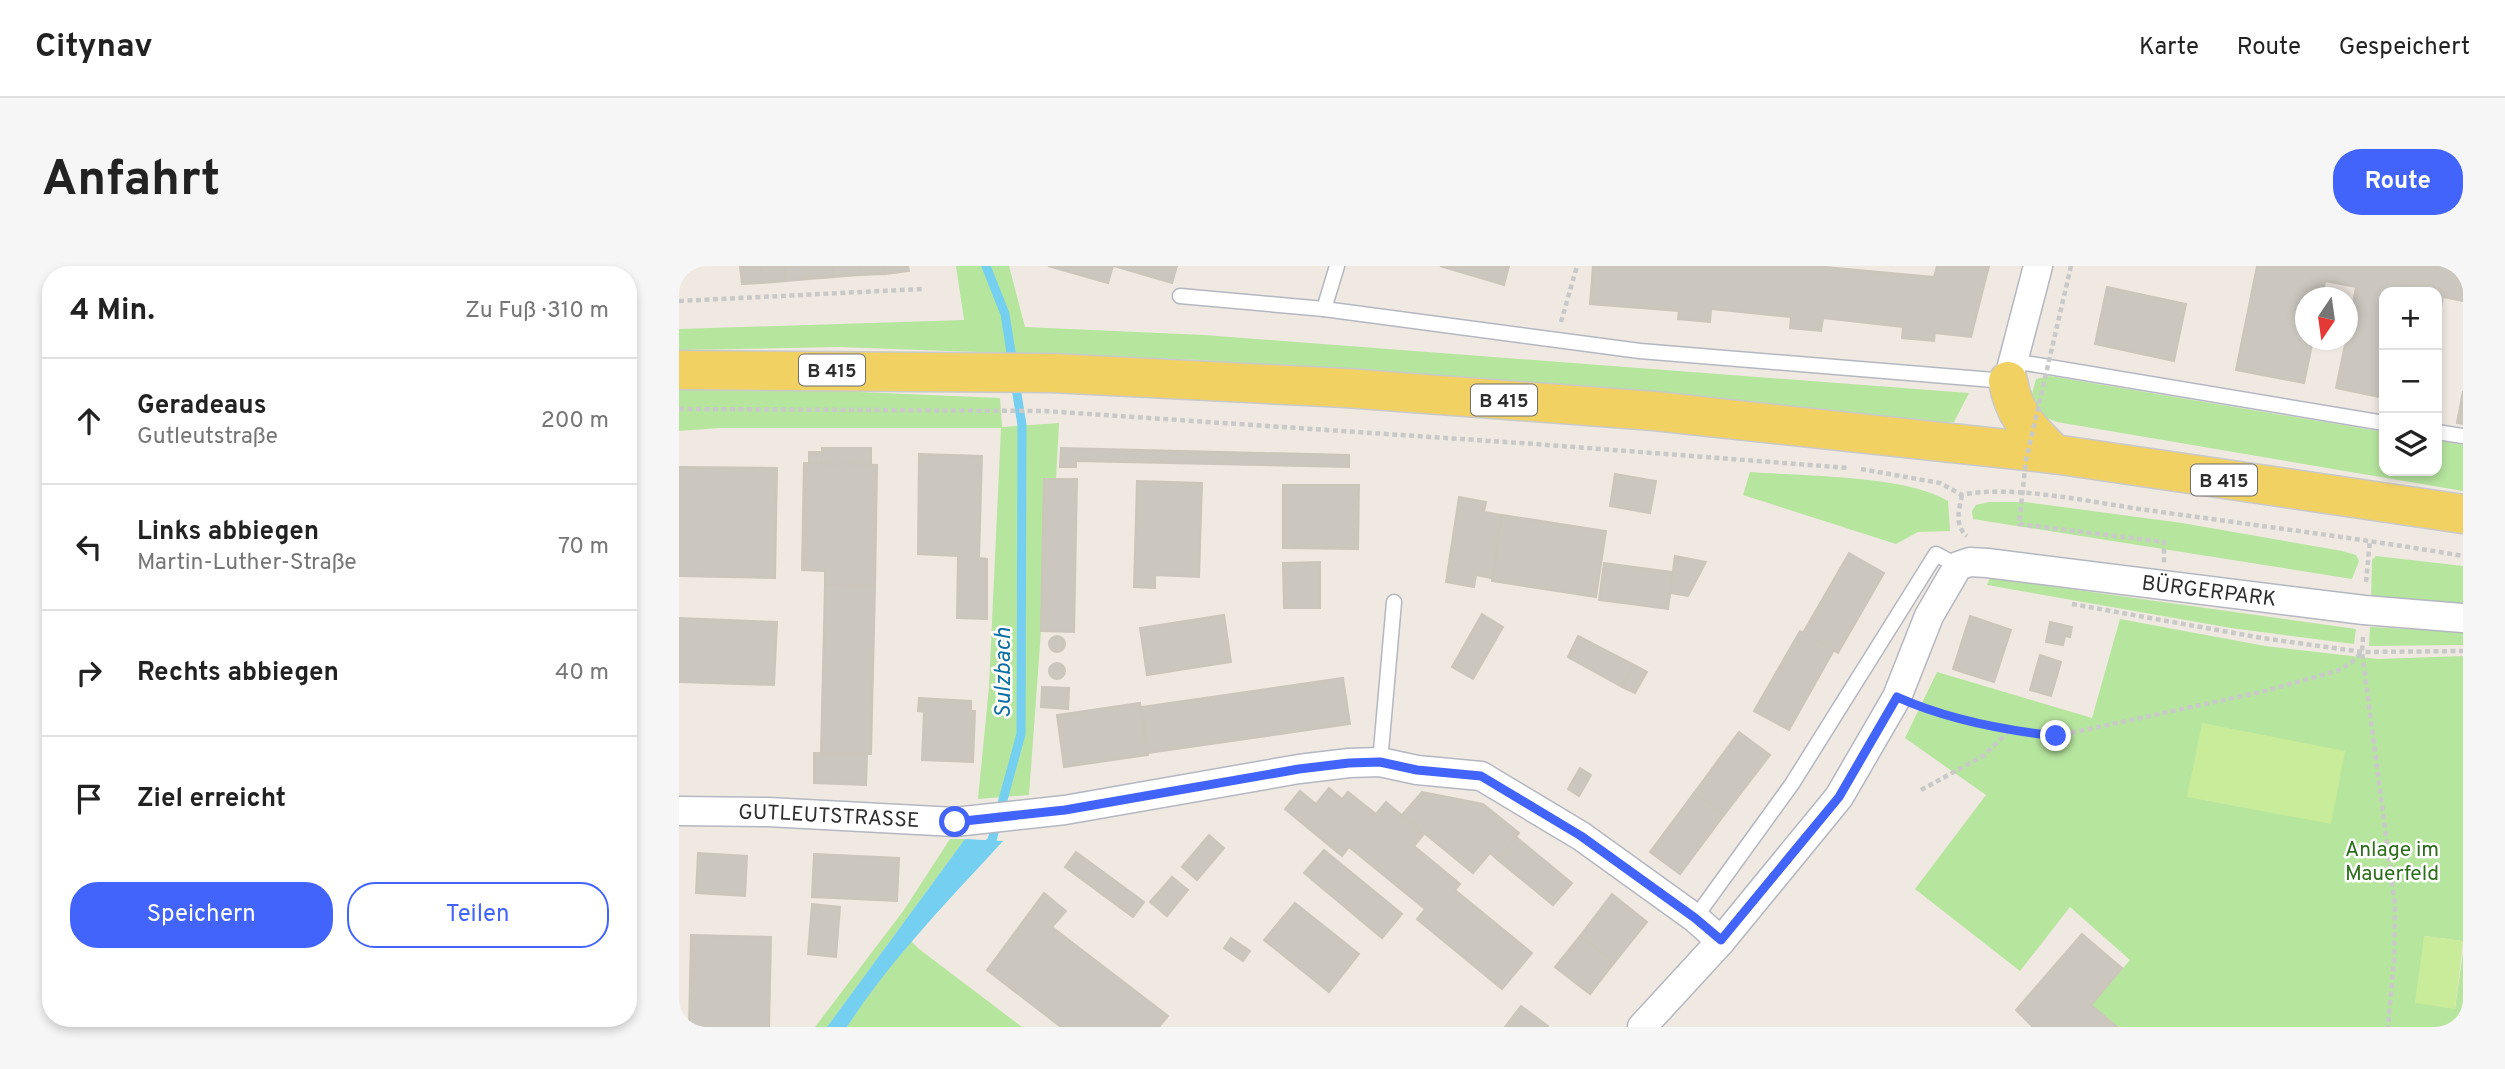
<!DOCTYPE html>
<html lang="de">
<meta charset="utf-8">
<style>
:root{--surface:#fff;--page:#f6f6f6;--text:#222;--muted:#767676;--line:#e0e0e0;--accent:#4264fb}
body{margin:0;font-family:Overpass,sans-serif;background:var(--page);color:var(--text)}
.controls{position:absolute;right:21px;top:21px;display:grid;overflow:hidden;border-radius:14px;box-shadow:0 4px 10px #0003}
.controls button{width:63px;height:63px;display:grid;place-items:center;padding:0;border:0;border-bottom:2px solid var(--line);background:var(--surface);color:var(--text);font:35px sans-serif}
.compass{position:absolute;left:1616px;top:21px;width:63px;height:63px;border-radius:50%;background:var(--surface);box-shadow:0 4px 10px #0003;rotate:193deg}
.stop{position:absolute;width:21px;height:21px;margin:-16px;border:5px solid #4264fb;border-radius:50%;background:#fff}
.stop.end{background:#4264fb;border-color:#fff;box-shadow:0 2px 7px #0008}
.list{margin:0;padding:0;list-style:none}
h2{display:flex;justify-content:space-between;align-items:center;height:91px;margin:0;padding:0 28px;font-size:30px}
h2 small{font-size:23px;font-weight:400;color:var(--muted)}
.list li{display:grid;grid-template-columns:46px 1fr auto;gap:21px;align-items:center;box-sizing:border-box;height:126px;padding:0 28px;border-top:2px solid var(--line)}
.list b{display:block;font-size:26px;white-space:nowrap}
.list p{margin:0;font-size:23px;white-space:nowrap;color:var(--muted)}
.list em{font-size:23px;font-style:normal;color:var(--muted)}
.actions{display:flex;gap:14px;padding:21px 28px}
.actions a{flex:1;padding:16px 0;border:2px solid var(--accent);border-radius:28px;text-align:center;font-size:24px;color:var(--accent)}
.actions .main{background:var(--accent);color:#fff}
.icon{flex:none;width:38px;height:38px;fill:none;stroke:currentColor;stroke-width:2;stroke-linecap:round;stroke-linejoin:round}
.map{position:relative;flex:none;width:1784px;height:761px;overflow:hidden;border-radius:28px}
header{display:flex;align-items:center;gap:42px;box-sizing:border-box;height:98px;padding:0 35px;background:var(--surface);border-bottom:2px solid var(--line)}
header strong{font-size:33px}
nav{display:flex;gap:38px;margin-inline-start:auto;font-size:24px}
.intro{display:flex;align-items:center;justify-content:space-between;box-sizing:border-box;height:168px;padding:0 42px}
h1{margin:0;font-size:49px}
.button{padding:18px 32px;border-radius:28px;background:var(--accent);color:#fff;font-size:24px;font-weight:700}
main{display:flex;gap:42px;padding:0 42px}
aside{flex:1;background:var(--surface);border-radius:28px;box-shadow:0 4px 10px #0003}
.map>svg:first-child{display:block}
.green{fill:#b6e59e}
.pitch{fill:#c9ec9a}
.water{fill:#75cff0}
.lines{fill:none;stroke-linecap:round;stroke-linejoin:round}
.stream{stroke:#75cff0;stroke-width:9}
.building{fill:#cbc7bf;stroke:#cbc5ba;stroke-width:2}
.lane-casing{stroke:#b4b7c1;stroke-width:17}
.street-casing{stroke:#b4b7c1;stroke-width:31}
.primary-casing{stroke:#c9c9c9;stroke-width:41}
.path{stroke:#c9c9c9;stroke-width:4.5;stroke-dasharray:5 3.5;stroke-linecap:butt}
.lane{stroke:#fff;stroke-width:14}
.street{stroke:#fff;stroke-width:28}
.primary{stroke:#f2d163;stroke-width:38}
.path-bridge{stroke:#c9c9c9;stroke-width:4.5;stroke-dasharray:5 3.5;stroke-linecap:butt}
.route{stroke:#4264fb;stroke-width:9}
.labels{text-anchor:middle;stroke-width:5;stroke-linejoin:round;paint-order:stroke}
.shield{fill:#fff;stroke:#6d6d6d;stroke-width:2}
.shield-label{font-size:19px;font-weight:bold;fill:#2e2e2e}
.street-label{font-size:21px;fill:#2e2e2e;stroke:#fff}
.park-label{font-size:21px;fill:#2c6e1b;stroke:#fff}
.water-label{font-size:23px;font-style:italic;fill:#0d6fa3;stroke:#fff}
</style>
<header>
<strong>Citynav</strong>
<nav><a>Karte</a><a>Route</a><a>Gespeichert</a></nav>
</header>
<div class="intro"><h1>Anfahrt</h1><a class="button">Route</a></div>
<main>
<aside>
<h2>4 Min.<small>Zu Fuß · 310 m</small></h2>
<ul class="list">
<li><svg class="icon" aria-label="ahead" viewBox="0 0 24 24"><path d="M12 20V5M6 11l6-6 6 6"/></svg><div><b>Geradeaus</b><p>Gutleutstraße</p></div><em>200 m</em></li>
<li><svg class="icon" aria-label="left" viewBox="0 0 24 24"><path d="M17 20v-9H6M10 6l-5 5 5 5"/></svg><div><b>Links abbiegen</b><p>Martin-Luther-Straße</p></div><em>70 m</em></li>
<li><svg class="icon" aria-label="right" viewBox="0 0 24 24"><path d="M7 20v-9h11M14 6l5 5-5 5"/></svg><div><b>Rechts abbiegen</b></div><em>40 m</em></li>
<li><svg class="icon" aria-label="arrive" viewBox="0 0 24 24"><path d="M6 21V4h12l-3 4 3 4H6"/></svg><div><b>Ziel erreicht</b></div></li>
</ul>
<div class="actions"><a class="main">Speichern</a><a>Teilen</a></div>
</aside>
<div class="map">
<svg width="1784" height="761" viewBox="0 0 1784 761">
<rect width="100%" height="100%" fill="#efe9e1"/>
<!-- green -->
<g class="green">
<polygon points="277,0 330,0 346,61 525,69 1290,127 1275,156 1265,156 521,94 160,81 0,84 0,63 285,54"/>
<polygon points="1371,110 1705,166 1705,205 1758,205 1758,174 1784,179 1784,225 1378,156 1365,151 1353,142 1353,128 1357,113"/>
<polygon points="0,122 87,122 321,132 323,161 380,157 377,213 365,213 362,365 350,529 299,533 310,421 322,162 39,162 0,165"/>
<path d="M 1071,206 C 1123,210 1227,209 1269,235 L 1271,265 L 1239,266 L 1217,278 L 1064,229 Z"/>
<polygon points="1310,236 1346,236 1503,257 1663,285 1677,289 1680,295 1673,313 1294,253 1293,245 1297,239"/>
<polygon points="1697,290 1784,300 1784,340 1692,336 1693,294"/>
<polygon points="1311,312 1677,363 1675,378 1552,362 1308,319"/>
<polygon points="1441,353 1586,380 1699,393 1784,390 1784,675 1745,670 1776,743 1784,685 1784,761 1438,761 1412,739 1451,694 1391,641 1341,705 1236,623 1307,529 1226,472 1258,406 1413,452"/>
<polygon points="1691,361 1784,366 1784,379 1690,380"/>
<polygon points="271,573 286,573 148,761 136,761 225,644"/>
<polygon points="232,675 240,683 343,761 168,761 191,725"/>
</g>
<!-- pitch -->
<g class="pitch">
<polygon points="1523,457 1666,485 1652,558 1508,531"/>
<polygon points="1745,670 1784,675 1776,743 1736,737"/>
</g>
<!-- water -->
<path class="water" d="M 286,573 L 324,575 C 269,635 212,693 168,761 L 148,761 Z"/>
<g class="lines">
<!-- stream -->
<g class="stream">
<polyline points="307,0 326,48 334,99"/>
<polyline points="306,582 313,574 342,468 343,159 336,116"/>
</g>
</g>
<!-- building -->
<g class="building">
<polygon points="61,0 82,0 84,17 63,18"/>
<polygon points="82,0 106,0 107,15 84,17"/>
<polygon points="106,0 129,0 130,13 107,15"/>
<polygon points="129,0 154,0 155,11 130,13"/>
<polygon points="154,0 180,0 180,9 155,11"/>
<polygon points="180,0 206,0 206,8 180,9"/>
<polygon points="206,0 229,0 230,5 206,8"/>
<polygon points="369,0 434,0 429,17"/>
<polygon points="435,0 498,0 493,17"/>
<polygon points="761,0 830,0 825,19"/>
<polygon points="914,0 1135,0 1255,11 1258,0 1310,0 1292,71 1256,67 1255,75 1223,72 1224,61 1144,52 1142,65 1111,62 1112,51 1032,43 1031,56 999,53 1000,45 911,38"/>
<polygon points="1578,0 1784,0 1784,35 1764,31 1758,61 1758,26 1705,26 1705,132 1657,122 1667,74 1668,74 1677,21 1646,15 1643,32 1626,32 1626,74 1634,74 1625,117 1557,104"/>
<polygon points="1428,21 1507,38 1495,95 1416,78"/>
<polygon points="1784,125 1784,158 1778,157"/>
<polygon points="143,182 192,182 192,199 143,198"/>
<polygon points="382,182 670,189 670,201 397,195 397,201 381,201"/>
<polygon points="130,186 143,186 143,198 130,197"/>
<polygon points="240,188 303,190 300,292 308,293 308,353 278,352 279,290 239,288"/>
<polygon points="125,197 198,199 196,320 146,319 146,305 123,304"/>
<polygon points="0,201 98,202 96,312 0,310"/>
<polygon points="936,208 977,215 971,247 931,240"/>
<polygon points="365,213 398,213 395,366 362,365"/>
<polygon points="458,215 523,217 520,311 476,309 476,322 455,321"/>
<polygon points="604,219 680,219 679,283 604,282"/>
<polygon points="780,231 807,236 805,246 823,249 813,312 797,309 795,321 767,316"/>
<polygon points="823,249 927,265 917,331 813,315"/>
<polygon points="1170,287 1205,307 1159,387 1124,367"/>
<polygon points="996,290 1027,296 1009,330 991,327"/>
<polygon points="641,296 641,342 605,342 604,297"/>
<polygon points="925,297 994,306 989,343 920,334"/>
<polygon points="146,319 196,320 192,488 142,487"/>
<polygon points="803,348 824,361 794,413 773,401"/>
<polygon points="545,349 552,396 468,409 461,362"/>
<polygon points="1291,350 1332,364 1315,416 1274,403"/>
<polygon points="0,352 98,356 95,419 0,416"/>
<polygon points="1371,356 1393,361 1391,371 1386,370 1384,379 1367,376"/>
<polygon points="1121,365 1155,384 1110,464 1075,445"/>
<polygon points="899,370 955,399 943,421 889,391"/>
<circle cx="378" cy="378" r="8"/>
<polygon points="1361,389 1382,396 1372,430 1351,424"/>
<circle cx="378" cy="405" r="8"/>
<polygon points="955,399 968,406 956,427 943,421"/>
<polygon points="664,412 671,458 468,487 462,441"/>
<polygon points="363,421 390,422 389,443 362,441"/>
<polygon points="240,432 292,435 292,445 296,445 294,496 243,494 245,446 239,445"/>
<polygon points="461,437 469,489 385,501 378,449"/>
<polygon points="1060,466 1091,489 1045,549 1015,527"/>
<polygon points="135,487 188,488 187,519 135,517"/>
<polygon points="901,502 912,509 900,530 889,523"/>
<polygon points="650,522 663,533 669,526 697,548 707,536 745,568 735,580 781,618 776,624 853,687 823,723 738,653 746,643 670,581 663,590 606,543 621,525 637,538"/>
<polygon points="743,526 804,538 840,567 819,594 811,587 794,607 723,549"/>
<polygon points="1015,527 1045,549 1001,608 971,586"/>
<polygon points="530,569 545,582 518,614 503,601"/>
<polygon points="837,571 893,617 874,639 819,594"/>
<polygon points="645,584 723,648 703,672 625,607"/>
<polygon points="397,586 465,636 454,651 386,601"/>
<polygon points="19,587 68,590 66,630 17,627"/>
<polygon points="135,588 220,592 218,635 133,631"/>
<polygon points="493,611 509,624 488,650 471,636"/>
<polygon points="365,627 387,645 373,661 489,750 480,761 382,761 308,704"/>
<polygon points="933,628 968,656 935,697 901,670"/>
<polygon points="616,637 680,688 650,726 585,674"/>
<polygon points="133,638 161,641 157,691 129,688"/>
<polygon points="1403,668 1443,702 1412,739 1438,761 1354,761 1337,744"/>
<polygon points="12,669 92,671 90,761 10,761"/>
<polygon points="901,670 935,697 911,728 876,701"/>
<polygon points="552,672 571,685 564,695 545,682"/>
<polygon points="842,740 869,760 869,761 826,761"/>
</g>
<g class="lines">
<!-- lane casing -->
<g class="lane-casing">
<g id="lane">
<polyline points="501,30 645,43 961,85 1327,115"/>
<polyline points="645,43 658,0"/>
<polyline points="1334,95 1705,157"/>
<polyline points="1758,166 1784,170"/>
<polyline points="701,496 715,336"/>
<polyline points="1016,652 1113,518 1257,288 1279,300"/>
</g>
</g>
<!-- street casing -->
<g class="street-casing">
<g id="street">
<polyline points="1329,115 1359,0"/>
<path id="s1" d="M 0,545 L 89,546 L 276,556 L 386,544 L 620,503 L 670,497 L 701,496 L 738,504 L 802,510 L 902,570 L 1016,652 L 1042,675"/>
<path id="s2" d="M 963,761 L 1042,675 L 1160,531 L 1218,431 L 1250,350 L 1279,300 L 1291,296 L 1308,297 L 1685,344 L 1784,352"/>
</g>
</g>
<!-- primary casing -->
<g class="primary-casing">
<g id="primary">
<polyline points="0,104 373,107 667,122 975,145 1375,188 1784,248"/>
<path d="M 1329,115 C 1335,150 1351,164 1375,188"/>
</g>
</g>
<!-- path -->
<g class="path">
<polyline points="0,35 243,23"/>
<polyline points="882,56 898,0"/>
<polyline points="0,143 366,145 856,178 1170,202"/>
<path d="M 1182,203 L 1261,217 L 1283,229 C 1334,218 1415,237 1468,244 C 1573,259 1679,272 1784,290"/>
<path d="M 1283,229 C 1280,244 1275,259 1288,270"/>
<polyline points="1687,316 1691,274"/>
<polyline points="1393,338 1583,372 1683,386 1784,385"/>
<polyline points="1684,371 1683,386 1716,639 1715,695 1709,761"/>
<polyline points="1243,441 1331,465 1377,470 1582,426 1658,405 1673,396 1682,387"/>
<polyline points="1242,524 1304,490 1330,465"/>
</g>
<!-- lane -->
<use href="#lane" class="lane"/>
<!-- street -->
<use href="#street" class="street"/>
<!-- primary -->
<use href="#primary" class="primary"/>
<!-- path-bridge -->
<polyline class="path-bridge" points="1392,0 1347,194 1340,258 1485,276 1485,298"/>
</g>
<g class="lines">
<!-- route -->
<path class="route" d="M 276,556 L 386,544 L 620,503 L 670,497 L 701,496 L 738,504 L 802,510 L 902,570 L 1016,652 L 1042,674 L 1160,531 L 1218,431 C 1267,453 1323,464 1377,470"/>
</g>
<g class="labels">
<!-- shield labels -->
<g class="shield">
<rect x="120" y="88.5" width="66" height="31" rx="5"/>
<rect x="792" y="118.5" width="66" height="31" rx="5"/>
<rect x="1512" y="198.5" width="66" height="31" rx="5"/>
</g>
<g class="shield-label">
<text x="153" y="111">B 415</text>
<text x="825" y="141">B 415</text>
<text x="1545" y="221">B 415</text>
</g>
<!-- street labels -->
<g class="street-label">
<text dy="7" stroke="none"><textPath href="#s2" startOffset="817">BÜRGERPARK</textPath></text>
<text dy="7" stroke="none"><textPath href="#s1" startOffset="150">GUTLEUTSTRASSE</textPath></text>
</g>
<!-- park labels -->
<g class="park-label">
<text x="1713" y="590">Anlage im<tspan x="1713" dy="24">Mauerfeld</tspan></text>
</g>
<!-- water labels -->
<g class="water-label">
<text transform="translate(323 407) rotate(-90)" y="8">Sulzbach</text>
</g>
</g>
</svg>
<div class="controls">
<button>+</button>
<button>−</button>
<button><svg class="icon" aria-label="layers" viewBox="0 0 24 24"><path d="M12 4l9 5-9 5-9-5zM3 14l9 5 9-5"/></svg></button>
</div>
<svg class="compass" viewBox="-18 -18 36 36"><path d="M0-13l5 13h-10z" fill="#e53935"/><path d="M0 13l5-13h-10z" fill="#767676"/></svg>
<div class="stop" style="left:276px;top:556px"></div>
<div class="stop end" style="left:1377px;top:470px"></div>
</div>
</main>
